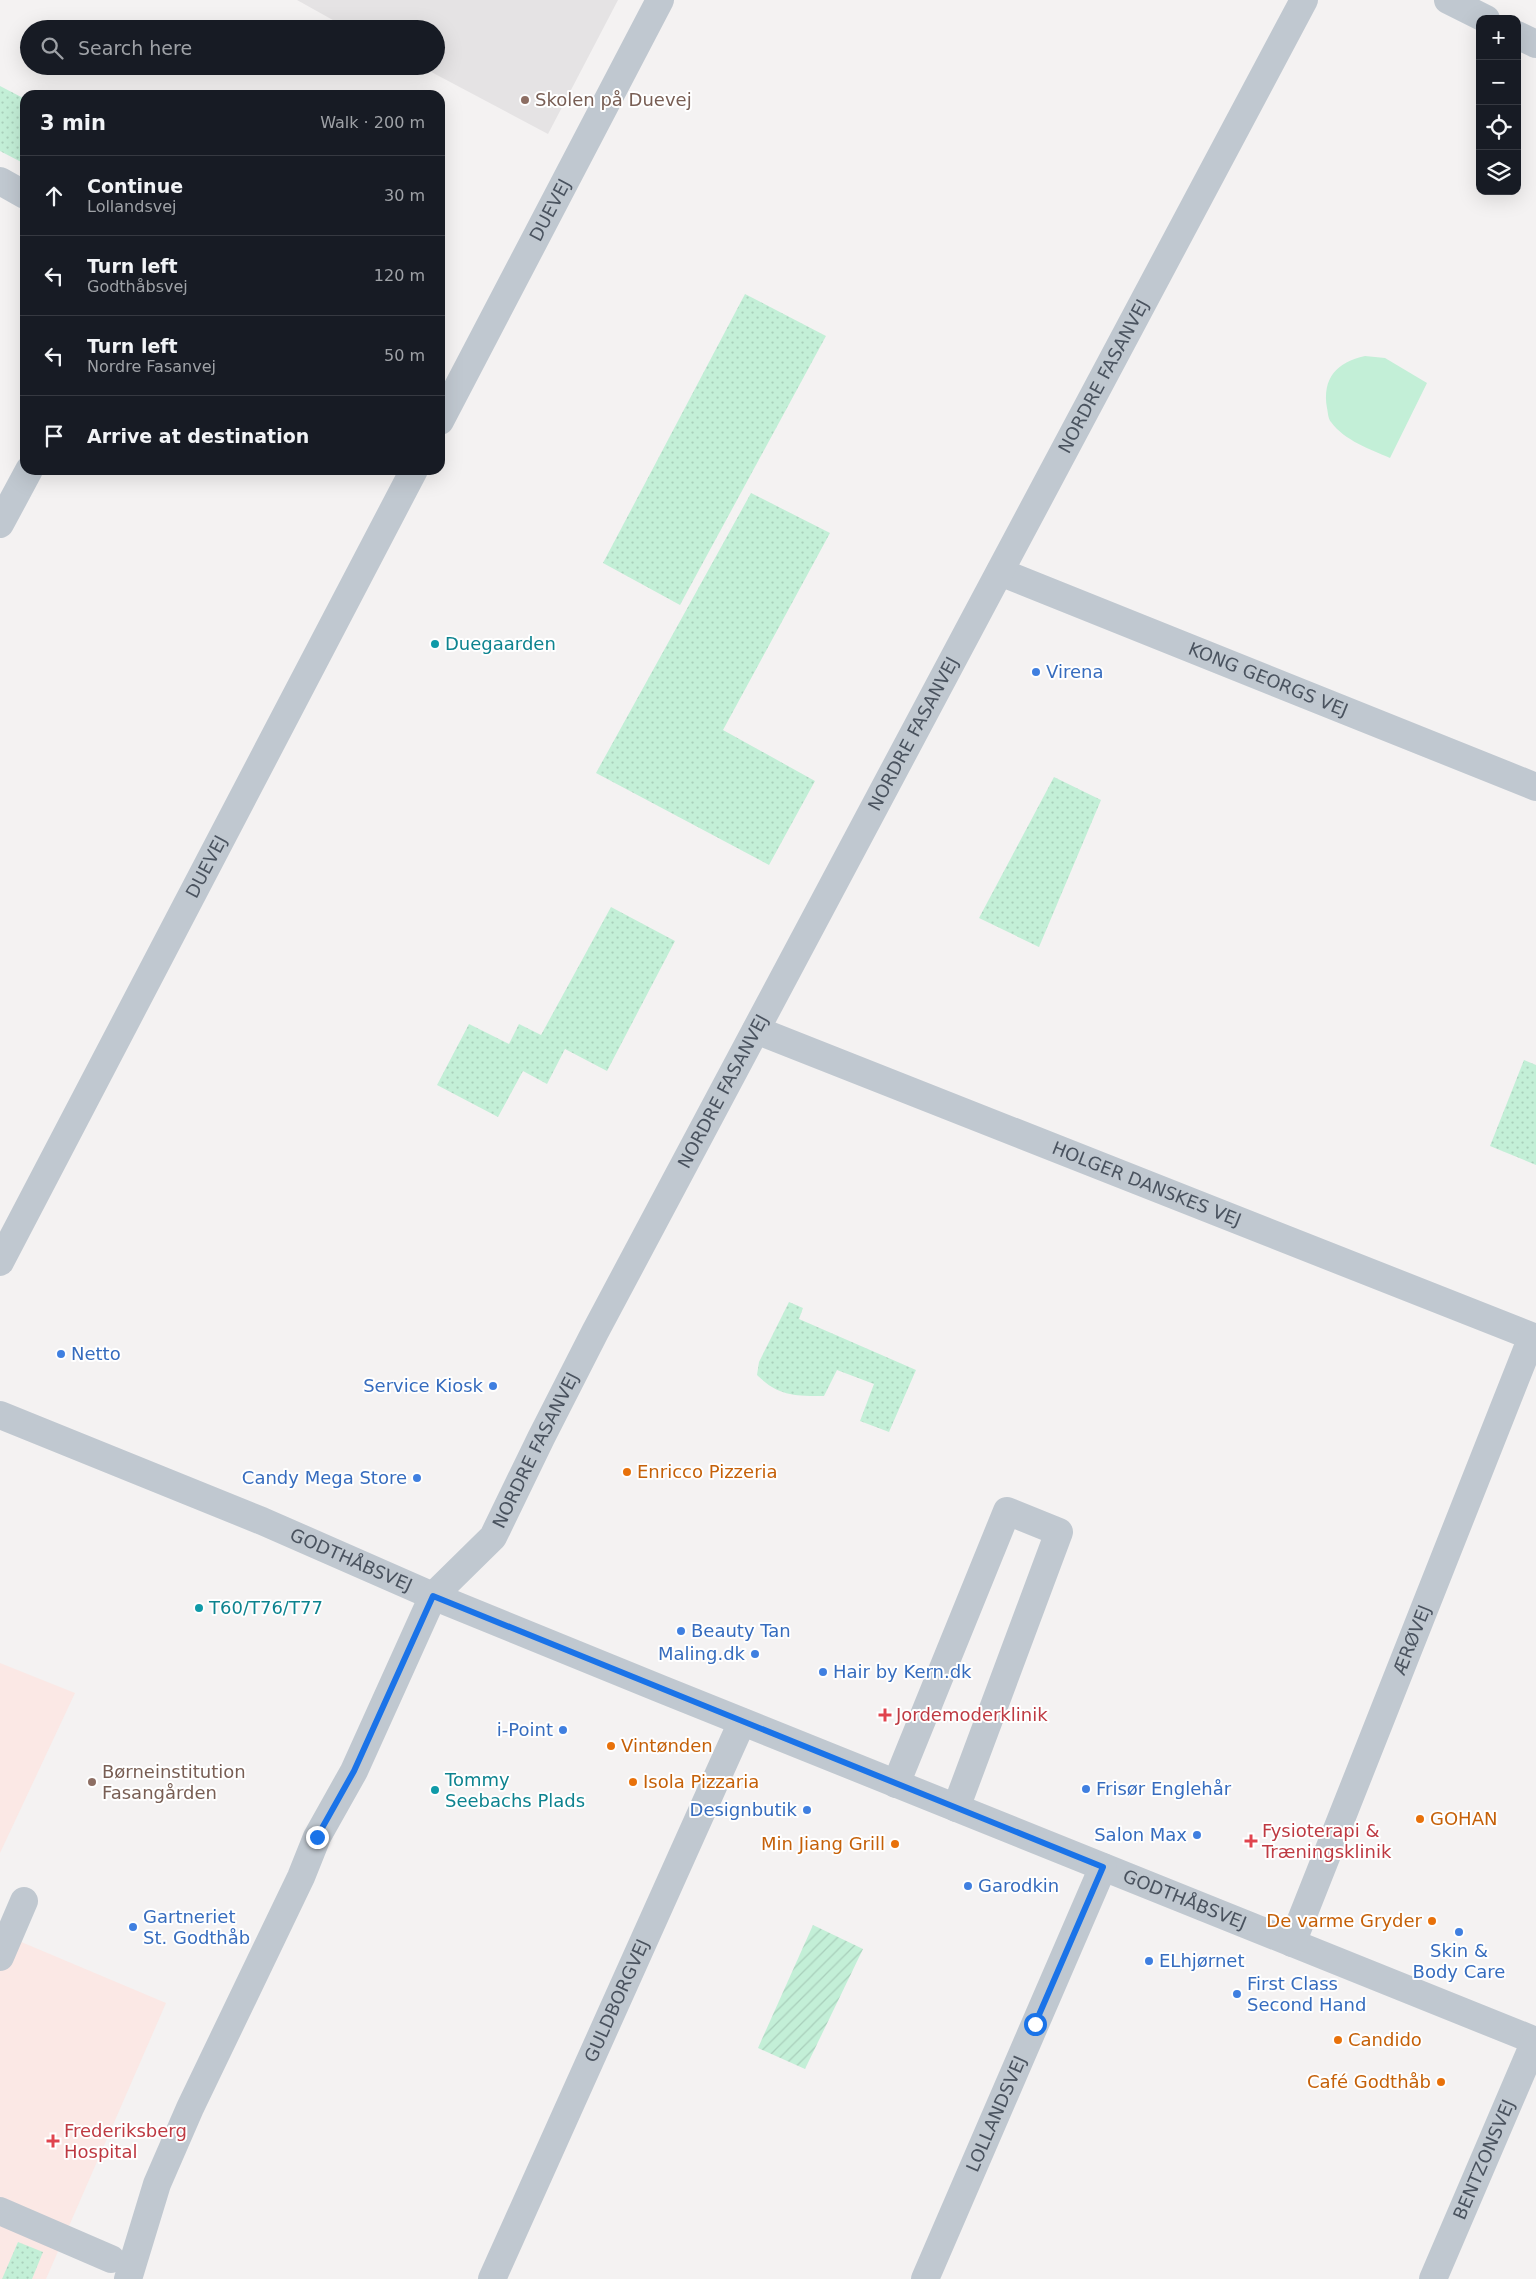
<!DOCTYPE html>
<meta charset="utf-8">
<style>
:root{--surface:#171b24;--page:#20242c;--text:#f1f3f6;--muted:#9ea1a6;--line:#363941}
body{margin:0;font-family:"DejaVu Sans",sans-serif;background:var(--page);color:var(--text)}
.controls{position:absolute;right:15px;top:15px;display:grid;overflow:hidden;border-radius:10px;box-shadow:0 5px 20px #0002}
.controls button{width:45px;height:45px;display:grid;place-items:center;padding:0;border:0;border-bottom:1px solid var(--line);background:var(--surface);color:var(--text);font:25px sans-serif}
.stop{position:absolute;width:15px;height:15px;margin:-11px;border:4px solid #1a73e8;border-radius:50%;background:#fff}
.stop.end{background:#1a73e8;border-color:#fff;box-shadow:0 1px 5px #0008}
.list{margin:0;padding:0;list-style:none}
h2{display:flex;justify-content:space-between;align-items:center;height:65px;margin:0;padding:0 20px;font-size:21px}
h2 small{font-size:16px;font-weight:400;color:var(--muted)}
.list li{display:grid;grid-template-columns:32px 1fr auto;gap:15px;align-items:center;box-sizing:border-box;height:80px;padding:0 20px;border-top:1px solid var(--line)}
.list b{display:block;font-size:19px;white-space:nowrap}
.list p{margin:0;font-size:16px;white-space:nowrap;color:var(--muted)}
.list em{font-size:16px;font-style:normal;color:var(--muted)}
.icon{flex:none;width:28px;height:28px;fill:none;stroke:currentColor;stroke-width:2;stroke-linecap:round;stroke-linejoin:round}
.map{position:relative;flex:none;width:1536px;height:2279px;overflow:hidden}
.search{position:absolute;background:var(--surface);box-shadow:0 5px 20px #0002;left:20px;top:20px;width:425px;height:55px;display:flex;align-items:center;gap:12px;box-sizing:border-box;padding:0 18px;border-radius:28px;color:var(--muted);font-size:19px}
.panel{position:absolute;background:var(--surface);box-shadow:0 5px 20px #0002;left:20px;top:90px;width:425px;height:385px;border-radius:15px}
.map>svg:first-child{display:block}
.education{fill:#e5e3e4}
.medical{fill:#fbe8e5}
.park{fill:url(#park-dots)}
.garden{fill:url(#garden-furrows)}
.pitch{fill:#c3efd7}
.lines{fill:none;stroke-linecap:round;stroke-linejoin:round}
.minor{stroke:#c0c8d0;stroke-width:28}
.route{stroke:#1a73e8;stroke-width:6}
.education-dot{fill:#8d6e63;stroke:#fff;stroke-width:2}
.culture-dot{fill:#0f9aa8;stroke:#fff;stroke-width:2}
.shop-dot{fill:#3f7fe0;stroke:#fff;stroke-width:2}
.food-dot{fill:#e8710a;stroke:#fff;stroke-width:2}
.health-dot{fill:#e0444e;stroke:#fff;stroke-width:2}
.labels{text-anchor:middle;stroke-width:4;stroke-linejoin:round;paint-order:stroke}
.education-label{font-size:18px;fill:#785e54;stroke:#fff;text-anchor:start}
.street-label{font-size:18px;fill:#4a535f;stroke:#fff}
.culture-label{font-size:18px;fill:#0d838f;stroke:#fff;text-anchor:start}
.shop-label{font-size:18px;fill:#366cbe;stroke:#fff;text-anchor:start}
.food-label{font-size:18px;fill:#c56008;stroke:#fff;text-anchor:start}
.health-label{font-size:18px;fill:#be3a42;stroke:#fff;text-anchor:start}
</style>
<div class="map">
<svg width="1536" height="2279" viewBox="0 0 1536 2279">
<defs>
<pattern id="park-dots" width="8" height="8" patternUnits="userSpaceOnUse" patternTransform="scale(1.25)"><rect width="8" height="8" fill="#c3efd7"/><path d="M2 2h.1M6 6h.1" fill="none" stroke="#a9cfbb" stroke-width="1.8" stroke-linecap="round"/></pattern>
<pattern id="garden-furrows" width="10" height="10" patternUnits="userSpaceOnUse" patternTransform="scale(1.25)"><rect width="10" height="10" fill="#c3efd7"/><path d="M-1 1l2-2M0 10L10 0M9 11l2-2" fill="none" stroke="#a9cfbb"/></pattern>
</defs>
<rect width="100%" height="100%" fill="#f4f2f2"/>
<!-- education -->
<polygon class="education" points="297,0 618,0 548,134 420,66 436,66 436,29 349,29"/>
<!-- medical -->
<g class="medical">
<polygon points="0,1663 75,1693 0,1853"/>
<polygon points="0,1933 166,2003 46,2279 0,2279"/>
</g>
<!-- park -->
<g class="park">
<polygon points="0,86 25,99 25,164 0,151"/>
<polygon points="745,294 826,336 680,605 603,563"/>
<polygon points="751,493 830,533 723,730 815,781 769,865 596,773"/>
<polygon points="1054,777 1101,800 1039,947 979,918"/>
<polygon points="611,907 675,941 607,1071 565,1049 547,1084 523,1071 498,1117 437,1085 469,1024 509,1044 519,1024 541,1035"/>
<polygon points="1524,1060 1536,1065 1536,1165 1490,1146"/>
<path d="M 789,1302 L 803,1308 L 799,1319 L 916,1370 L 889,1432 L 860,1421 L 874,1384 L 837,1370 L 824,1396 C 795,1396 778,1396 757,1375 L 759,1362 Z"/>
<polygon points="18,2242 43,2252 32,2279 2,2279"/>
</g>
<!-- garden -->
<polygon class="garden" points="813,1925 863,1949 805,2069 758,2048"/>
<!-- pitch -->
<path class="pitch" d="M 1365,356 L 1385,358 L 1427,383 L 1390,458 C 1370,449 1345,441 1331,422 C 1328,419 1328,412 1327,408 C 1322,378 1337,362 1365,356 Z"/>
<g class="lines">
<!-- minor -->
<g class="minor">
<polyline points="1448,0 1486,19"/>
<polyline points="1517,35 1536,44"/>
<polyline points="0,181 25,195"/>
<path id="s1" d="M 440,421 L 660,0"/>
<polyline points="0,524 29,470"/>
<path id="s2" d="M 1000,572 L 1536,787"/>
<path id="s3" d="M 756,1030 L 1536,1338"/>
<path id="s4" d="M 0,1262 L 414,470"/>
<path id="s5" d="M 0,1415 L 262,1521 L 433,1596 L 661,1689 L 1536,2041"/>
<polyline points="896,1784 1007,1511 1059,1532 956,1808"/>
<path id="s6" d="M 1292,1943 L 1532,1337"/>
<polyline points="0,1957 24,1901"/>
<polyline points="0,2211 111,2259"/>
<path id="s7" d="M 128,2279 L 157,2184 L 190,2108 L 301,1877 L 317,1837 L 354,1771 L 433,1596 L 493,1537 L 541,1438 L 595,1332 L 1304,0"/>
<path id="s8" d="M 492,2279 L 742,1722"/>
<path id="s9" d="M 925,2279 L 1103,1867"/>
<path id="s10" d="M 1433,2279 L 1535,2041"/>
</g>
</g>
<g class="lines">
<!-- route -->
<polyline class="route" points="317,1837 354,1771 433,1596 1103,1867 1035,2024"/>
</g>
<!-- markers -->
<g class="education-dot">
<circle cx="525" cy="100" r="5"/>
<circle cx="92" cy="1782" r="5"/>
</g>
<g class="culture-dot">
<circle cx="435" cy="644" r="5"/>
<circle cx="199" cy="1608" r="5"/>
<circle cx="435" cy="1790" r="5"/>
</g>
<g class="shop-dot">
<circle cx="1036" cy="672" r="5"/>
<circle cx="61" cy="1354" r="5"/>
<circle cx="493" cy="1386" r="5"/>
<circle cx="417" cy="1478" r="5"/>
<circle cx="681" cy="1631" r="5"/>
<circle cx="755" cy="1654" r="5"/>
<circle cx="823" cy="1672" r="5"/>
<circle cx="563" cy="1730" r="5"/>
<circle cx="1086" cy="1789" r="5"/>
<circle cx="807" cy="1810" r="5"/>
<circle cx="1197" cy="1835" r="5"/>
<circle cx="968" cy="1886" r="5"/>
<circle cx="133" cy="1927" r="5"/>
<circle cx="1459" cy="1932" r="5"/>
<circle cx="1149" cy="1961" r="5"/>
<circle cx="1237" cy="1994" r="5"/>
</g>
<g class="food-dot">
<circle cx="627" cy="1472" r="5"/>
<circle cx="611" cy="1746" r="5"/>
<circle cx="633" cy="1782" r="5"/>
<circle cx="1420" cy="1819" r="5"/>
<circle cx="895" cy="1844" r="5"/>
<circle cx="1432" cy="1921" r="5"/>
<circle cx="1338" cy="2040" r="5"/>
<circle cx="1441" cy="2082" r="5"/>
</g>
<g class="health-dot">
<path d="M882.5 1707.5h5v5h5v5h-5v5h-5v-5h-5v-5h5z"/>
<path d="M1248.5 1833.5h5v5h5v5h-5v5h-5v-5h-5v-5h5z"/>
<path d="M50.5 2133.5h5v5h5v5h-5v5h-5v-5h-5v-5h5z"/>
</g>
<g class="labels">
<!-- education labels -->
<g class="education-label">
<text x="535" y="106">Skolen på Duevej</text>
<text x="102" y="1778">Børneinstitution<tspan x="102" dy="21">Fasangården</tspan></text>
</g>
<!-- street labels -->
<g class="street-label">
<text dy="6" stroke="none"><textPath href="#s1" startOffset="238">DUEVEJ</textPath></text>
<text dy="6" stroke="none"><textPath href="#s7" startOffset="2145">NORDRE FASANVEJ</textPath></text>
<text dy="6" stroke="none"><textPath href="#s2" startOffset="289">KONG GEORGS VEJ</textPath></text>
<text dy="6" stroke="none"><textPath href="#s7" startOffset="1740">NORDRE FASANVEJ</textPath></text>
<text dy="6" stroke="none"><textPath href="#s4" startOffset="446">DUEVEJ</textPath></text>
<text dy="6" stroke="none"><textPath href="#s7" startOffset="1335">NORDRE FASANVEJ</textPath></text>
<text dy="6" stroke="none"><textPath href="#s3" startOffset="420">HOLGER DANSKES VEJ</textPath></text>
<text dy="6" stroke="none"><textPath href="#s7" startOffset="930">NORDRE FASANVEJ</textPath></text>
<text dy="6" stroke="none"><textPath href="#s5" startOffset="380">GODTHÅBSVEJ</textPath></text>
<text dy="6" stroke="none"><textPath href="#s6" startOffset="326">ÆRØVEJ</textPath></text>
<text dy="6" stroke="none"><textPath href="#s5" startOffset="1280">GODTHÅBSVEJ</textPath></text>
<text dy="6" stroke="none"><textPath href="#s8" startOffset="305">GULDBORGVEJ</textPath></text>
<text dy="6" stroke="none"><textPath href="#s9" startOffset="180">LOLLANDSVEJ</textPath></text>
<text dy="6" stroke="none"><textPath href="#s10" startOffset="130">BENTZONSVEJ</textPath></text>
</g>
<!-- culture labels -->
<g class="culture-label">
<text x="445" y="650">Duegaarden</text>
<text x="209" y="1614">T60/T76/T77</text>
<text x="445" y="1786">Tommy<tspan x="445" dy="21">Seebachs Plads</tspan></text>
</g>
<!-- shop labels -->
<g class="shop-label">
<text x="1046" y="678">Virena</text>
<text x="71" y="1360">Netto</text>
<text x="483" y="1392" text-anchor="end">Service Kiosk</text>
<text x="407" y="1484" text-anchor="end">Candy Mega Store</text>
<text x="691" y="1637">Beauty Tan</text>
<text x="745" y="1660" text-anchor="end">Maling.dk</text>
<text x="833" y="1678">Hair by Kern.dk</text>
<text x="553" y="1736" text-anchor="end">i-Point</text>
<text x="1096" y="1795">Frisør Englehår</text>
<text x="797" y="1816" text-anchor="end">Designbutik</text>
<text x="1187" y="1841" text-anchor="end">Salon Max</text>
<text x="978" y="1892">Garodkin</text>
<text x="143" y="1923">Gartneriet<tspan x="143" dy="21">St. Godthåb</tspan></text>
<text x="1459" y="1957" text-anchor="middle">Skin &amp;<tspan x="1459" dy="21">Body Care</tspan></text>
<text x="1159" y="1967">ELhjørnet</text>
<text x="1247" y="1990">First Class<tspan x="1247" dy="21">Second Hand</tspan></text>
</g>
<!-- food labels -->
<g class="food-label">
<text x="637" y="1478">Enricco Pizzeria</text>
<text x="621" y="1752">Vintønden</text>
<text x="643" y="1788">Isola Pizzaria</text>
<text x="1430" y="1825">GOHAN</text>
<text x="885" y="1850" text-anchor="end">Min Jiang Grill</text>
<text x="1422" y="1927" text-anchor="end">De varme Gryder</text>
<text x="1348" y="2046">Candido</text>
<text x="1431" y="2088" text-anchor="end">Café Godthåb</text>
</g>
<!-- health labels -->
<g class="health-label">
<text x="896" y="1721">Jordemoderklinik</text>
<text x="1262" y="1837">Fysioterapi &amp;<tspan x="1262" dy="21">Træningsklinik</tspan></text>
<text x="64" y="2137">Frederiksberg<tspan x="64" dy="21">Hospital</tspan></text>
</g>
</g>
</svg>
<div class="controls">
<button>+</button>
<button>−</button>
<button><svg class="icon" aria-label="locate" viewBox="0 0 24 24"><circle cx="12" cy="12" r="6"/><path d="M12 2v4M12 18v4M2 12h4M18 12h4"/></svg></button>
<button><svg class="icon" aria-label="layers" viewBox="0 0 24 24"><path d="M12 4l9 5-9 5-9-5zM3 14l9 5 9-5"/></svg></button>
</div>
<div class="stop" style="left:1035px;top:2024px"></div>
<div class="stop end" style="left:317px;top:1837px"></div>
<div class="search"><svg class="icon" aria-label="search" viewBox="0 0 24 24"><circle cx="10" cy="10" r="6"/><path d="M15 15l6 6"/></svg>Search here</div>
<section class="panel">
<h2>3 min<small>Walk · 200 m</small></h2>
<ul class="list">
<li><svg class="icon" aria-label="ahead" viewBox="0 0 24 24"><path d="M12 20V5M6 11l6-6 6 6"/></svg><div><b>Continue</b><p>Lollandsvej</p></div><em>30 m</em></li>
<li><svg class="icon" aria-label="left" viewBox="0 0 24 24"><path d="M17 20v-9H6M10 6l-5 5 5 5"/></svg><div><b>Turn left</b><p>Godthåbsvej</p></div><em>120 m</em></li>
<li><svg class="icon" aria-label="left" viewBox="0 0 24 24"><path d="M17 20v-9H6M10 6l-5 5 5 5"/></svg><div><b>Turn left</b><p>Nordre Fasanvej</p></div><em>50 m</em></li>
<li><svg class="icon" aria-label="arrive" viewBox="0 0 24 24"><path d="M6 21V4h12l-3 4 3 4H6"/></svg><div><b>Arrive at destination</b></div></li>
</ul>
</section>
</div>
